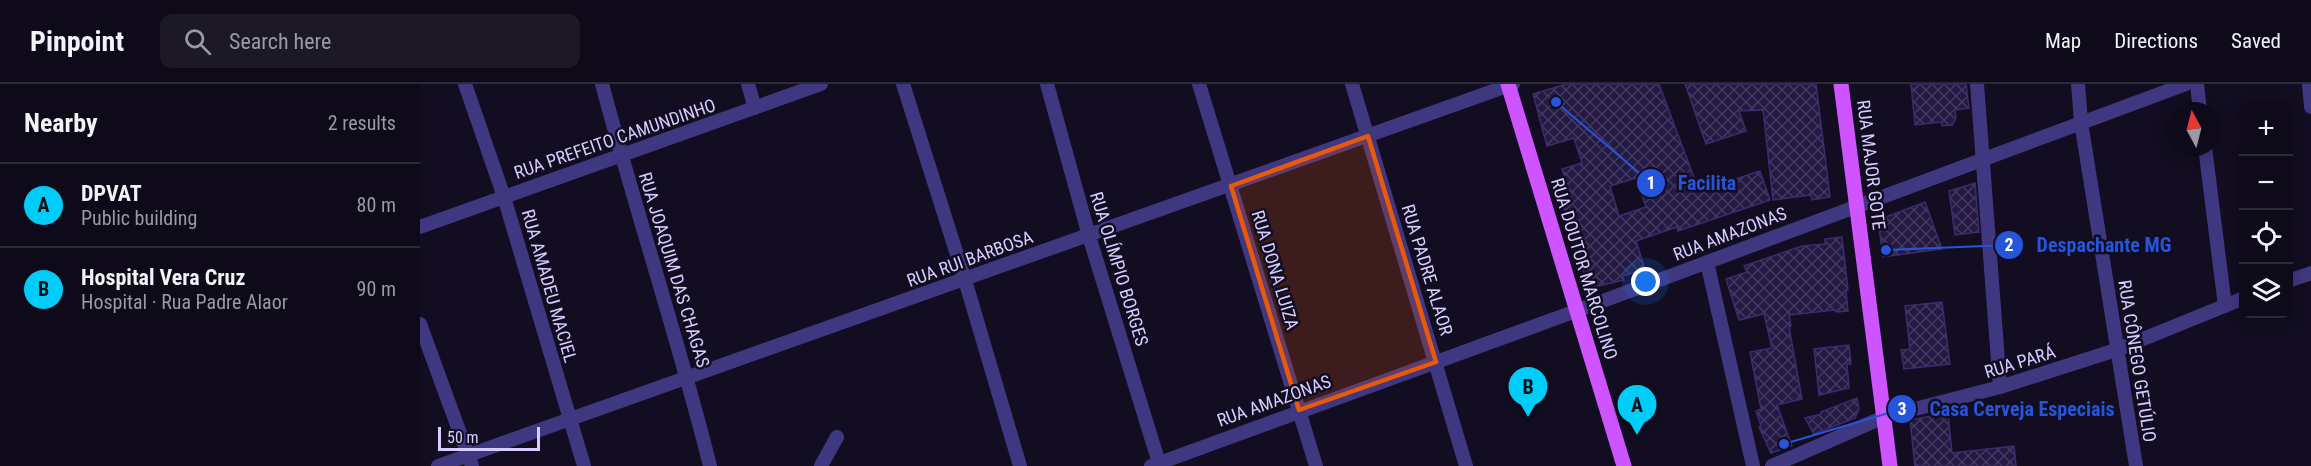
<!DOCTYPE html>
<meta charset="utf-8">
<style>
:root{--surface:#0e0a19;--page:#1c1826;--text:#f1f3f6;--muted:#9b9aa2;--line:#2e2b38;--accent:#00ccf8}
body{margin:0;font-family:"Roboto Condensed",sans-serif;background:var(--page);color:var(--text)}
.controls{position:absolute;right:18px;top:18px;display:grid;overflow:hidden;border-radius:12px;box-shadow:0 3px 15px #0003}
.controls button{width:54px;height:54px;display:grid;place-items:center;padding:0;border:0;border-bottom:2px solid var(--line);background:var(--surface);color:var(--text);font:30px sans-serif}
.compass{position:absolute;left:1747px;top:18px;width:54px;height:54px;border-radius:50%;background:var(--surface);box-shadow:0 3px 15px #0003;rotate:353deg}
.scale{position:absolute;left:18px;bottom:15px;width:102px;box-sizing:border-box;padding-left:6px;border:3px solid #d7cdff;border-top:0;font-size:16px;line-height:21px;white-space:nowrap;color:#d7cdff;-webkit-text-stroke:4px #120d21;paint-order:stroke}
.you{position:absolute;left:1226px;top:198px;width:21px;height:21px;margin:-15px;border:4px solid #fff;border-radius:50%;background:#1a73e8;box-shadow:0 0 0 9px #1a73e833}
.badge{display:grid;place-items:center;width:39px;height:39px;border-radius:50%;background:var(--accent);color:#111;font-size:20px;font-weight:700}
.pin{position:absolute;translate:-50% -50px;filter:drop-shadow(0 2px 3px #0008)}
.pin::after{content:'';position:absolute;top:32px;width:21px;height:18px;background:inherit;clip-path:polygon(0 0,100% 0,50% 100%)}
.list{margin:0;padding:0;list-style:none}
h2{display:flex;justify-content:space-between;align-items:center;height:78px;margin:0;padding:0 24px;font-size:26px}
h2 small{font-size:20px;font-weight:400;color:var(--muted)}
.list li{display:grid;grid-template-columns:39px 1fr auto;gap:18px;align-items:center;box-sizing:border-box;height:84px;padding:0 24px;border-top:2px solid var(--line)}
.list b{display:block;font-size:22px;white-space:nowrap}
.list p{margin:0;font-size:20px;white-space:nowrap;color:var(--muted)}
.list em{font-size:20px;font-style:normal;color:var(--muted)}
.icon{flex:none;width:33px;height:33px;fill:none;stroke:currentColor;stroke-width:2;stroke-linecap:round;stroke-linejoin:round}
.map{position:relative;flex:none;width:1891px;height:382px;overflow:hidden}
header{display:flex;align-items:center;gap:36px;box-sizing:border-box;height:84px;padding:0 30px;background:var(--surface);border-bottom:2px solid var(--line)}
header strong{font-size:28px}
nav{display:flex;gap:33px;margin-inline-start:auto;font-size:21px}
.search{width:420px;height:54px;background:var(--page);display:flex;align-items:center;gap:15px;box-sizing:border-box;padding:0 21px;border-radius:12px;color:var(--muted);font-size:22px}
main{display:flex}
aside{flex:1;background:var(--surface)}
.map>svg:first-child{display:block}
.building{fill:url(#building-cross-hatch);stroke:#3d2a6f;stroke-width:1.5;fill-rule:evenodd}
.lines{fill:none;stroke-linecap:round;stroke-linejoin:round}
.minor{stroke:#403781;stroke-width:14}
.major{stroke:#cd54ff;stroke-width:15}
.marked{fill:#e8590c;fill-opacity:0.2;stroke:#e8590c;stroke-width:4.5;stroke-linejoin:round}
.labels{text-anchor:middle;stroke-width:5;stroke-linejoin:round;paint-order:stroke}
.street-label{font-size:18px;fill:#d7cdff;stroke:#120d21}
.leader{fill:none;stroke:#2654da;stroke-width:2}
.callout-dot{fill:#2654da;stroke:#120d21;stroke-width:2}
.mark-label{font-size:18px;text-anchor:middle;font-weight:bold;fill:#fff}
.callout-label{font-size:20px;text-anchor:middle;font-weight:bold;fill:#2654da;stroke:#120d21;stroke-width:5;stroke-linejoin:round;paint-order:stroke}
</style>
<header>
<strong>Pinpoint</strong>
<div class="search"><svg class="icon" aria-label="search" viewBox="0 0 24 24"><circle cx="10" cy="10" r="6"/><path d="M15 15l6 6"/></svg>Search here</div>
<nav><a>Map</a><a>Directions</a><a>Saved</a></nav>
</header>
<main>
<aside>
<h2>Nearby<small>2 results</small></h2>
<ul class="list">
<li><span class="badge">A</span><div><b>DPVAT</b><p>Public building</p></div><em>80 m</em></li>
<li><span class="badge">B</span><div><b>Hospital Vera Cruz</b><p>Hospital · Rua Padre Alaor</p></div><em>90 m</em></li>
</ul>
</aside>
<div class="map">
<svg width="1891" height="382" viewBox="0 0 1891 382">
<defs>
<pattern id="building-cross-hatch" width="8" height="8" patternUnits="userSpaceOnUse" patternTransform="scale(1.5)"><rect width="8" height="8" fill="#241942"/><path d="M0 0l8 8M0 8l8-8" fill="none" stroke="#43395e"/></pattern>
</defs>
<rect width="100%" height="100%" fill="#120d21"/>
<!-- building -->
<g class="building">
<path d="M 1146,0 L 1239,0 L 1279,107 L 1340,87 L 1350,116 L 1258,147 L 1257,143 L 1216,157 L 1225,185 L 1202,192 L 1204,196 L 1170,204 L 1156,169 L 1143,122 L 1153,119 L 1142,85 L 1162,79 L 1154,54 L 1127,62 L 1113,10 ZM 1216,94 L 1226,123 L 1199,132 L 1190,102 Z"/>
<polygon points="1265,0 1396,0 1410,113 1392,116 1391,111 1353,116 1343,26 1319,27 1326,47 1286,60"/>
<polygon points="1491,0 1546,0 1549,24 1535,26 1536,34 1532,41 1522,42 1522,38 1495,41"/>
<polygon points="1555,99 1559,148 1535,151 1529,107"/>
<polygon points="1505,118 1522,165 1463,173 1458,136"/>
<polygon points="1422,153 1428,206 1426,207 1428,227 1416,228 1415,226 1369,231 1371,242 1369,243 1382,315 1357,321 1372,362 1351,369 1339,343 1341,342 1336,327 1341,325 1330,268 1352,264 1344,230 1319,236 1306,195 1327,188 1324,182 1382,162 1405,160 1405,155"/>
<polygon points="1522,218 1530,280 1484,285 1481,266 1490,265 1485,222"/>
<polygon points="1429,261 1431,280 1427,280 1429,304 1399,311 1394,265"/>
<polygon points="1437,314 1439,325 1435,334 1394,350 1385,334 1401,330 1401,328"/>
<polygon points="1528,329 1532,369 1594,362 1596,382 1495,382 1490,336"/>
</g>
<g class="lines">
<!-- minor -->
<g class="minor">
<polyline points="45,0 84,113 164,382"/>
<path d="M 182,0 C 216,128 258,254 290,382"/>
<polyline points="328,0 335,24"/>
<polyline points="483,0 545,196 600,382"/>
<polyline points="627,0 669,152 739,379"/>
<polyline points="779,0 896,382"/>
<polyline points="932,0 1046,382"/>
<polyline points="1557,0 1580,303"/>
<polyline points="1658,0 1661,38 1716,382"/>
<polyline points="1777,0 1780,27"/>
<polyline points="1889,0 1891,23"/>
<polyline points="1785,63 1805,222"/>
<polyline points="0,143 401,0"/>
<polyline points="1287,178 1333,382"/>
<polyline points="1868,197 1891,189"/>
<polyline points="0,240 52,382"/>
<polyline points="18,382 1093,0"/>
<polyline points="401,382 417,353"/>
<polyline points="731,382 1156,227 1766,0"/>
<polyline points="1352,382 1464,333 1580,303 1696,266 1824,214"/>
</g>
<!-- major -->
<g class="major">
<polyline points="1088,0 1204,382"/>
<polyline points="1421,0 1470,382"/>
</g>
</g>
<!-- marked area -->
<path class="marked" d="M 948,52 L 1016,278 L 879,326 L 811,102 Z"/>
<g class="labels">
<!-- street labels -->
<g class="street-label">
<text transform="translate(195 55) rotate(-19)" y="6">RUA PREFEITO CAMUNDINHO</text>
<text transform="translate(1451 81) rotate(83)" y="6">RUA MAJOR GOTE</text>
<text transform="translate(1310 150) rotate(-21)" y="6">RUA AMAZONAS</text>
<text transform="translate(550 175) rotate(-20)" y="6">RUA RUI BARBOSA</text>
<text transform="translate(699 185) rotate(73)" y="6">RUA OLÍMPIO BORGES</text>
<text transform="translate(1164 185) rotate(73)" y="6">RUA DOUTOR MARCOLINO</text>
<text transform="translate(254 186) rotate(73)" y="6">RUA JOAQUIM DAS CHAGAS</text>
<text transform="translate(855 186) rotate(73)" y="6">RUA DONA LUIZA</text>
<text transform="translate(1007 186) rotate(73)" y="6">RUA PADRE ALAOR</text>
<text transform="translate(129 202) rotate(74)" y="6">RUA AMADEU MACIEL</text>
<text transform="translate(1717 277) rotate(81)" y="6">RUA CÔNEGO GETÚLIO</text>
<text transform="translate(1600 278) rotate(-17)" y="6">RUA PARÁ</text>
<text transform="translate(854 317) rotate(-20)" y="6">RUA AMAZONAS</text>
</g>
</g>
<!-- callouts -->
<path class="leader" d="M1136 18L1231 99M1466 166L1589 161M1364 360L1482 325"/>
<g class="callout-dot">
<circle cx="1136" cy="18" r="6"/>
<circle cx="1466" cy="166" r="6"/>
<circle cx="1364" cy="360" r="6"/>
<circle cx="1231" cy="99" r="15"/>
<circle cx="1589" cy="161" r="15"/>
<circle cx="1482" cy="325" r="15"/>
</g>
<g class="mark-label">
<text x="1231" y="105">1</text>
<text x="1589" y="167">2</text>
<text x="1482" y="331">3</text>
</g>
<g class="callout-label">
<text x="1287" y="106">Facilita</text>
<text x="1684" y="168">Despachante MG</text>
<text x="1602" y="332">Casa Cerveja Especiais</text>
</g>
</svg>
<div class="controls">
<button>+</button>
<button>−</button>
<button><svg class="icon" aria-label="locate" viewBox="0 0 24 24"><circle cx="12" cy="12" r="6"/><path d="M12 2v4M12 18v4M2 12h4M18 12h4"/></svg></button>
<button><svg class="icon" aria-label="layers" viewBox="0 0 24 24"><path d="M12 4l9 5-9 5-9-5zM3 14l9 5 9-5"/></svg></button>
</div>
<svg class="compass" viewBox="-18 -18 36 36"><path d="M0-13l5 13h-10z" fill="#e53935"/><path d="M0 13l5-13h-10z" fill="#9b9aa2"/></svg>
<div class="scale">50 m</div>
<div class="you"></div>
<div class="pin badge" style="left:1217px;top:351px">A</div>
<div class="pin badge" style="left:1108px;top:333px">B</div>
</div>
</main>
